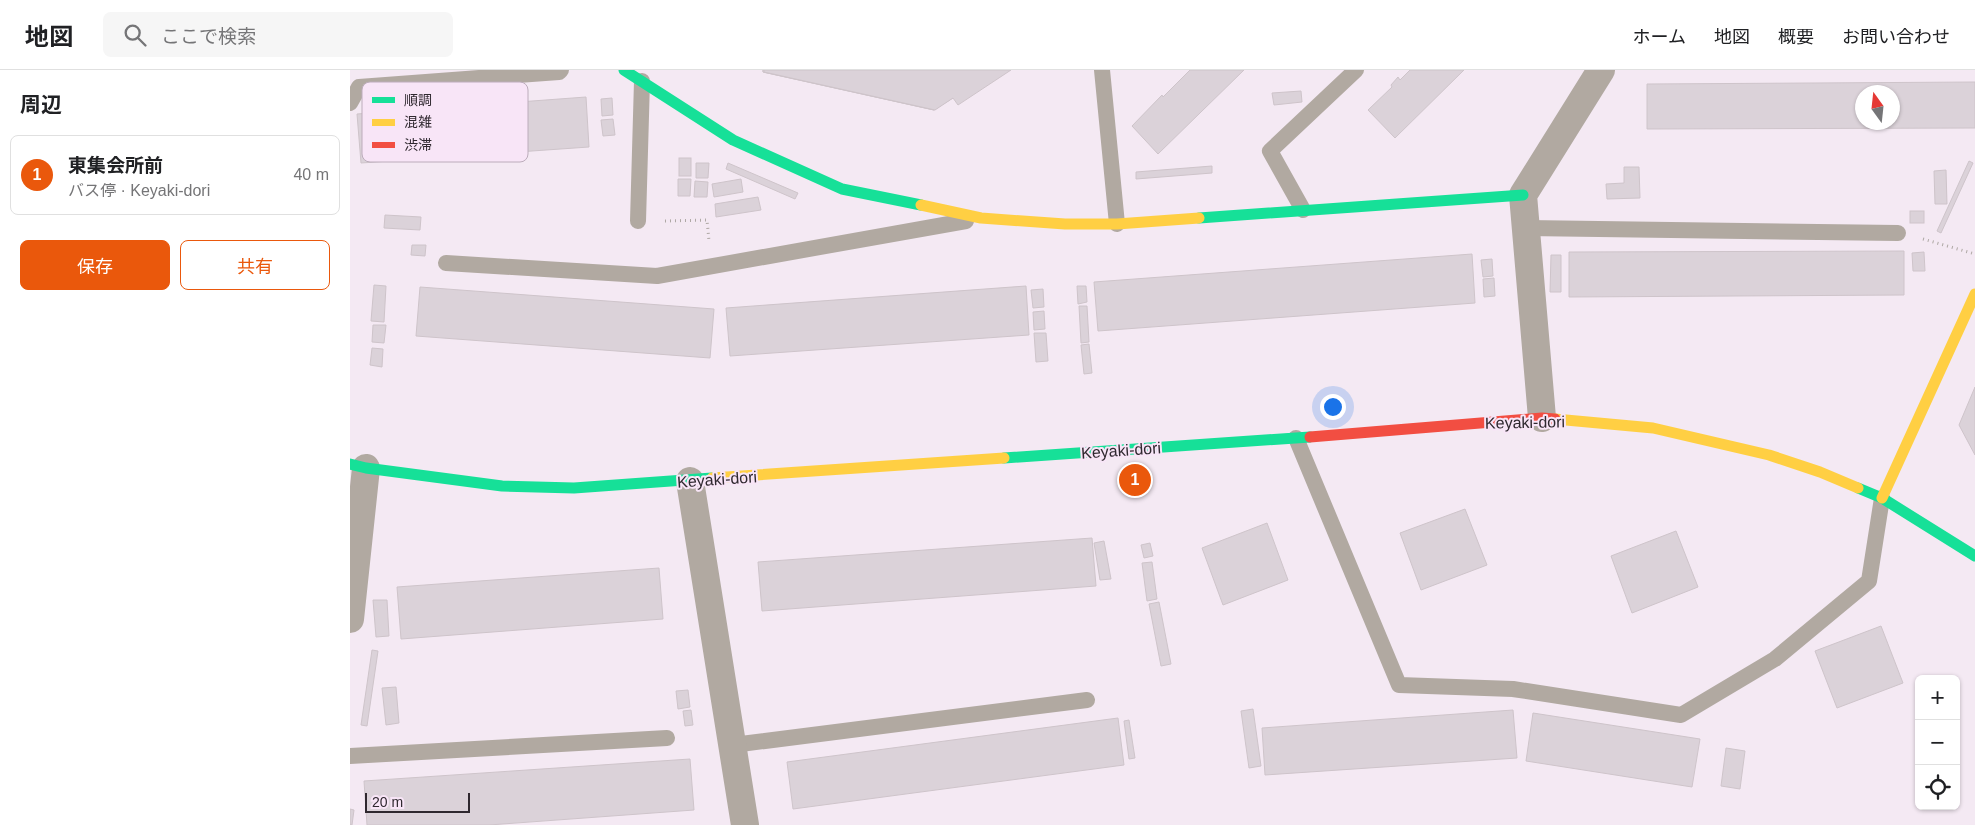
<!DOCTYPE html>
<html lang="ja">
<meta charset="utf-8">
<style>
:root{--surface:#fff;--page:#f6f6f6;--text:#202124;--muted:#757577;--line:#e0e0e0;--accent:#ea580c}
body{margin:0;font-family:Helvetica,"Noto Sans JP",sans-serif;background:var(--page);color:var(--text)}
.controls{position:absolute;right:15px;bottom:15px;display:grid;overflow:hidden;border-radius:8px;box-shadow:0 1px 4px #0004}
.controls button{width:45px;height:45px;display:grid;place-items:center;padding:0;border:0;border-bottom:1px solid var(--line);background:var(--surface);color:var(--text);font:25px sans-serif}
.compass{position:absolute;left:1505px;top:15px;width:45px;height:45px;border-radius:50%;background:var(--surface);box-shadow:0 1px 4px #0004;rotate:345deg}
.scale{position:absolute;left:15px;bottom:12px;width:105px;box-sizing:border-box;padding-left:5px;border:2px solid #2f282f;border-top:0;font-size:14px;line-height:18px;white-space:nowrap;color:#2f282f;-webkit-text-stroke:4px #f8e5f7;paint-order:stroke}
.you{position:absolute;left:982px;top:336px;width:18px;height:18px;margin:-12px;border:4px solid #fff;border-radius:50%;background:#1a73e8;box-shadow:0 0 0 8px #1a73e833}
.badge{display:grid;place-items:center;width:32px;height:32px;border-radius:50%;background:var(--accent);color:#fff;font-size:16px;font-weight:700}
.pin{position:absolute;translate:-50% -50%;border:2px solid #fff;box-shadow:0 1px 5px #0006}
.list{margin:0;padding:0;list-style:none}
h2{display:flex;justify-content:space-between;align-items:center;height:65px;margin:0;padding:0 20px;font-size:21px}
h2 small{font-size:16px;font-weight:400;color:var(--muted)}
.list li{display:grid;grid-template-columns:32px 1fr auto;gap:15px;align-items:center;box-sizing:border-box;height:80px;margin:0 10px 10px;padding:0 10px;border:1px solid var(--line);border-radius:8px}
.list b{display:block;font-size:19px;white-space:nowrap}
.list p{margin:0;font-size:16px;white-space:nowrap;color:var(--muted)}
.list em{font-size:16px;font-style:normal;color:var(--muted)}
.actions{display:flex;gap:10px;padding:15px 20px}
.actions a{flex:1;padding:11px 0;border:1px solid var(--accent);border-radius:8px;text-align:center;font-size:18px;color:var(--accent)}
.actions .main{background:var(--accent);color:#fff}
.icon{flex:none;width:28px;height:28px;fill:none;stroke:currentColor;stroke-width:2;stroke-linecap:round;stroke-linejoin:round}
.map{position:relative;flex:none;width:1625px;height:755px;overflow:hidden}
header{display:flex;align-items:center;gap:30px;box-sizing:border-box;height:70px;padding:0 25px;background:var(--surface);border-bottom:1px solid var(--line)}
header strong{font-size:24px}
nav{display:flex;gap:28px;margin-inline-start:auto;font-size:18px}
.search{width:350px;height:45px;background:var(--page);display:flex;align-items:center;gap:12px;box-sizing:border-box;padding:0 18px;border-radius:8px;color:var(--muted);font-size:19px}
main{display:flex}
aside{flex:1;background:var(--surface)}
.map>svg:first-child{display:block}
.building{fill:#dbd2d9;stroke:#cec4ca;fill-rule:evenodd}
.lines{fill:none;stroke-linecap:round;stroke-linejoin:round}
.path{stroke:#aea8a4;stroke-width:3;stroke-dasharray:1 4;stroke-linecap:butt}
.lane{stroke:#b1a9a1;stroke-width:16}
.street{stroke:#b1a9a1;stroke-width:28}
.fast{stroke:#16e098;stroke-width:11}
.slow{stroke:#ffcf43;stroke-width:11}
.jam{stroke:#f24e42;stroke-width:11}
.labels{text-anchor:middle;stroke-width:4;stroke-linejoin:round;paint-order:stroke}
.street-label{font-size:16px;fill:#2f282f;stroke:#f8e5f7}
.key{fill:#f8e5f7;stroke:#bcacbb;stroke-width:1}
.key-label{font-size:14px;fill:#2f282f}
</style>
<header>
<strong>地図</strong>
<div class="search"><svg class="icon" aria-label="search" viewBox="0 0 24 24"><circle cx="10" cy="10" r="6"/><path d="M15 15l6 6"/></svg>ここで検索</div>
<nav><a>ホーム</a><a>地図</a><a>概要</a><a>お問い合わせ</a></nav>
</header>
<main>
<aside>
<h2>周辺<small></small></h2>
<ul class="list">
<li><span class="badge">1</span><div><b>東集会所前</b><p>バス停 · Keyaki-dori</p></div><em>40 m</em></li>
</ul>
<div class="actions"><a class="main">保存</a><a>共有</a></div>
</aside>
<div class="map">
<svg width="1625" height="755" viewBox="0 0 1625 755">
<rect width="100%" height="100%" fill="#f4e9f3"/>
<!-- building -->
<g class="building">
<polygon points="413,0 646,0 584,40 413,2"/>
<polygon points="413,0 646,0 584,40 413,2"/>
<polygon points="414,0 661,0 608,35 603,28 585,40 414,2"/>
<polygon points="840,0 894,0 808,84 782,56 812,25 813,27"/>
<polygon points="1060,0 1114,0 1045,68 1018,40 1042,17 1041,15 1048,7 1050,10"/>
<path d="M 1625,12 L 1625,58 L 1297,59 L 1297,14 ZM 1512,22 L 1542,22 L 1542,52 L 1512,52 Z"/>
<polygon points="951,21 952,32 924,35 922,23"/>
<polygon points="236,27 239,77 11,93 7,44"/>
<polygon points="262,28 263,45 252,46 251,29"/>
<polygon points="263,49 265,65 253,66 251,50"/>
<rect x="329" y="88" width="12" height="18"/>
<polygon points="1619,91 1623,93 1591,163 1587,161"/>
<polygon points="346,93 359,93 358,108 346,108"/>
<polygon points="378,93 448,123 445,129 376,99"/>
<polygon points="862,96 862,103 786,109 786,102"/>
<polygon points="1274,97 1289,97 1290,128 1257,129 1256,114 1274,113"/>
<polygon points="1596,100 1597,134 1585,134 1584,101"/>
<polygon points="328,109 341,109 340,126 328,126"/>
<polygon points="391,109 393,122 364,127 362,114"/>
<polygon points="345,111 358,112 357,127 344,127"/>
<polygon points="408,127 411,140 366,147 365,134"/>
<rect x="1560" y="141" width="14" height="12"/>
<polygon points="35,145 71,147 70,160 34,158"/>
<polygon points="62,175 76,175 75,186 61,185"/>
<polygon points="1554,181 1554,225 1219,227 1219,182"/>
<polygon points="1574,182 1575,201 1563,201 1562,183"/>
<polygon points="1122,184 1125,233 748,261 744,212"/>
<polygon points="1201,185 1211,185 1211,222 1200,222"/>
<polygon points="1142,189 1143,206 1133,207 1131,190"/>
<polygon points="1144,208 1145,226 1134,227 1133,209"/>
<polygon points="24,215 36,216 34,252 21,251"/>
<polygon points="676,216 679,265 380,286 376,238"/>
<polygon points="727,216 736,216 737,232 728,234"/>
<polygon points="70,217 364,239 360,288 66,266"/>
<polygon points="693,219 694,237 683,238 681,220"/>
<polygon points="729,236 737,236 739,272 731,273"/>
<polygon points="694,241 695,259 684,260 683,242"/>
<polygon points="23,255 36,255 34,273 22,272"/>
<polygon points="684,263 696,263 698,291 686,292"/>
<polygon points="739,274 742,303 734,304 731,275"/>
<polygon points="22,278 33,279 32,297 20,295"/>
<polygon points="1625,317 1625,385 1609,355"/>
<polygon points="1115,439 1137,495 1071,520 1050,463"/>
<polygon points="917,453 938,510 873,535 852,478"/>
<polygon points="1326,461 1348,517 1282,543 1261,486"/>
<polygon points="742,468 746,516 412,541 408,492"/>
<polygon points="754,471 761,509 750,510 744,473"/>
<polygon points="800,473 803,486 794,488 791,475"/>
<polygon points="802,492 807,529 797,531 792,493"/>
<polygon points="309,498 313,549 51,569 47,517"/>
<polygon points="23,530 37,530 39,566 26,567"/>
<polygon points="809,532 821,594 811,596 799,534"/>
<polygon points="1531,556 1553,613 1487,638 1465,581"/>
<polygon points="22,580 28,581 17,656 11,655"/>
<polygon points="46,617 49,653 36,655 32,618"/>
<polygon points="338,620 340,637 328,639 326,621"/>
<polygon points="903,639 911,696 899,698 891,641"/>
<polygon points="341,640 343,655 335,656 333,641"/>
<polygon points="1163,640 1167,688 915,705 912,658"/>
<polygon points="1183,643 1350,669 1342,717 1176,691"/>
<polygon points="768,648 774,695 443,739 437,692"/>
<polygon points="779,650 785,688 779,689 774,651"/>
<polygon points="1376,678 1395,681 1390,719 1371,716"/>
<polygon points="340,689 344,740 139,755 17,755 14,711"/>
<polygon points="0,739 4,740 2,755 0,755"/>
</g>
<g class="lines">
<!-- path -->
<g class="path">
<polyline points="315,151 357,150 359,171"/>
<polyline points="1573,169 1625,184"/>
</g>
<!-- lane -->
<g class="lane">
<polyline points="752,0 767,154"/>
<polyline points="0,33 9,17 209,2 211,0"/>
<polyline points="953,140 920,81 1006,0"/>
<polyline points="288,151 292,11"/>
<polyline points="1176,158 1548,163"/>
<polyline points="96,193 307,206 616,151"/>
<polyline points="946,368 1049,615 1163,619 1331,645 1425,589 1519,511 1532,428"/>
<polyline points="383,675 737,630"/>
<polyline points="0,686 317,668"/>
</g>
<!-- street -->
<g class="street">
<polyline points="1192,348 1173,125 1251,0"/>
<polyline points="340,411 395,755"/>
<polyline points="0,549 16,398"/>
</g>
<!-- fast -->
<g class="fast">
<polyline points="274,0 383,70 492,119 571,135"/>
<polyline points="849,148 1173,125"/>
<polyline points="654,388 960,367"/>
<polyline points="0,394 16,398 152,416 224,418 362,408"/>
<polyline points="1508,418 1532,428 1625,486"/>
</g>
<!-- slow -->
<g class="slow">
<polyline points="571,135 631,148 715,154 767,154 849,148"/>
<polyline points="1205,349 1303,358 1419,385 1470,402 1508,418"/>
<polyline points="362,408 654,388"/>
<polyline points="1532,428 1625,224"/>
</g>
<!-- jam -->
<polyline class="jam" points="960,367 1192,348 1205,349"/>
</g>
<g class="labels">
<!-- street labels -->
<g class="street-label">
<text transform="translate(1175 352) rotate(-1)" y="6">Keyaki-dori</text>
<text transform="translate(771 380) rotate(-4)" y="6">Keyaki-dori</text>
<text transform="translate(367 409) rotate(-4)" y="6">Keyaki-dori</text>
</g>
</g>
<!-- legend -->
<rect x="12" y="12" width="166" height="80" rx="8" class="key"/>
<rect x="22" y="27" width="23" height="6" fill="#16e098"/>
<rect x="22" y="49" width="23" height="7" fill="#ffcf43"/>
<rect x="22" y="72" width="23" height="6" fill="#f24e42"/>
<g class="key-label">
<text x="54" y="35">順調</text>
<text x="54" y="57">混雑</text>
<text x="54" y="80">渋滞</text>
</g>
</svg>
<div class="controls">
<button>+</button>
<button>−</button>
<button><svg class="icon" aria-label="locate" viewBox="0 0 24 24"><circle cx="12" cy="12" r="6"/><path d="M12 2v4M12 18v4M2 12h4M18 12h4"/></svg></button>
</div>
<svg class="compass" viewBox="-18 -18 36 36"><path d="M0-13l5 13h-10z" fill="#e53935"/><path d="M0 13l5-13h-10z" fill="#757577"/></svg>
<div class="scale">20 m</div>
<div class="you"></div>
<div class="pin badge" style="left:785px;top:410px">1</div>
</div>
</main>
